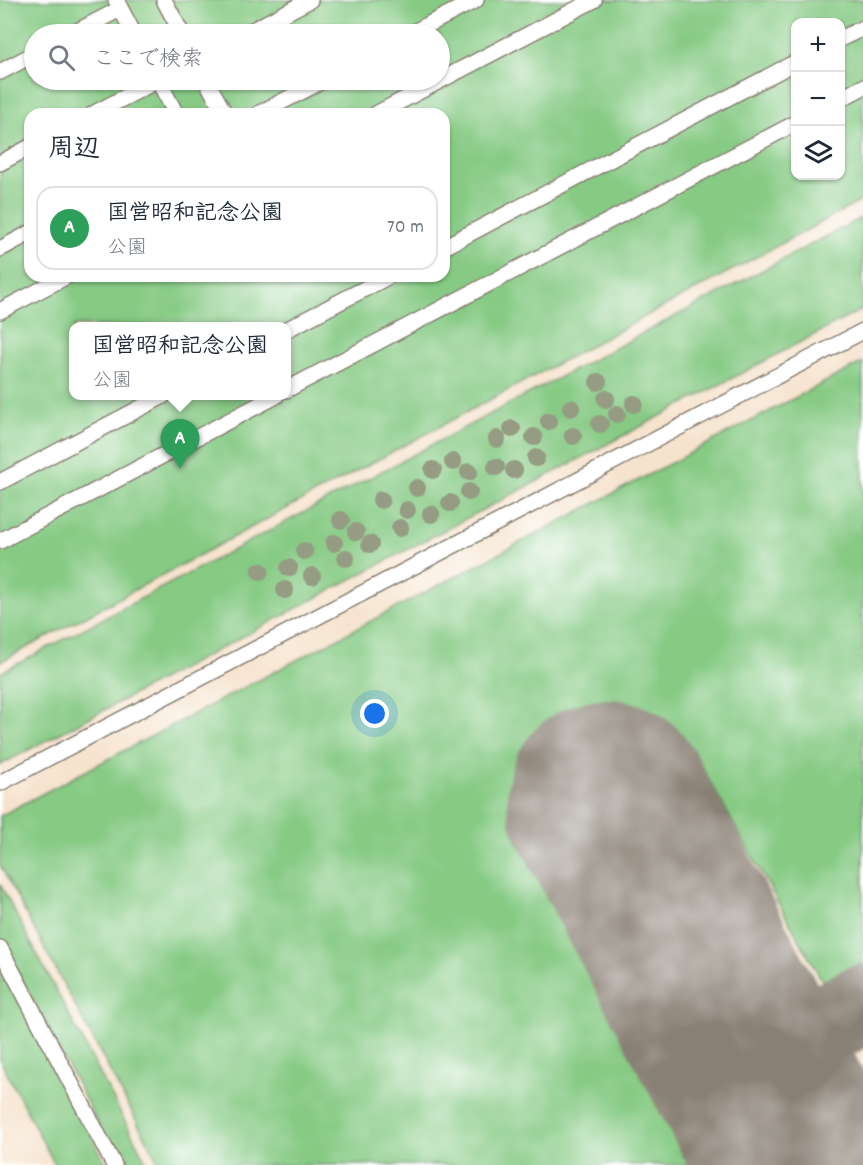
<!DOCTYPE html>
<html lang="ja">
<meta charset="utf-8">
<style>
:root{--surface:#fff;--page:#f6f6f7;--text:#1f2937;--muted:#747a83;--line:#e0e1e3;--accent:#b5179e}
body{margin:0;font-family:Dekko,"Klee One",sans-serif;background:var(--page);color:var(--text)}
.controls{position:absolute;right:18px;top:18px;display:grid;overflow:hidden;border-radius:12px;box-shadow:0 2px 4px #0004}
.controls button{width:54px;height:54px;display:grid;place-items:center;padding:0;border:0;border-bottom:2px solid var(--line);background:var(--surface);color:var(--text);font:30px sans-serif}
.you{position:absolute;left:375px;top:714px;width:21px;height:21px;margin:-15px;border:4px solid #fff;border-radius:50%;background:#1a73e8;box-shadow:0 0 0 9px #1a73e833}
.badge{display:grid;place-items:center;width:39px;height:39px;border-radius:50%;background:var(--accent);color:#fff;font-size:20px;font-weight:700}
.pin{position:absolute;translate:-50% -50px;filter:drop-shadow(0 2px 3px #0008)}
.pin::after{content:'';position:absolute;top:32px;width:21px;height:18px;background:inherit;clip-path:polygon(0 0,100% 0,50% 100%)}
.popup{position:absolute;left:69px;top:322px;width:222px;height:78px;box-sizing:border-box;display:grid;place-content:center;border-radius:12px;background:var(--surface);filter:drop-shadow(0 2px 4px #0005);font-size:20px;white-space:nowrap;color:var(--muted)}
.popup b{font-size:22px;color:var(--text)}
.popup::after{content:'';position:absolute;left:50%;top:100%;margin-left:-12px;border:12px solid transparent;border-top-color:var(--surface)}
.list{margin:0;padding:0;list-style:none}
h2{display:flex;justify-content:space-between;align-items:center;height:78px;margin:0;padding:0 24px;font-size:26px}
h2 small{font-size:20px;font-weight:400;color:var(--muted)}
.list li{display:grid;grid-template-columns:39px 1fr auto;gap:18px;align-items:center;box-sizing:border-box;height:84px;margin:0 12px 12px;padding:0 12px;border:2px solid var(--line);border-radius:18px}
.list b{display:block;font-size:22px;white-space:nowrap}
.list p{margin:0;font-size:20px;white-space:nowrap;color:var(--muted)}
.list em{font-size:20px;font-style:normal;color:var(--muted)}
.icon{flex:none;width:33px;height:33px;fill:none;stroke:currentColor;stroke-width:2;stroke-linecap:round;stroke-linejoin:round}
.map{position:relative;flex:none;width:863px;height:1165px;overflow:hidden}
.search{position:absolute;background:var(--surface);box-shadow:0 2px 4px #0004;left:24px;top:24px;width:426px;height:66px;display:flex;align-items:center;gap:15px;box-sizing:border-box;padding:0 21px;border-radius:33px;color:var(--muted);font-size:22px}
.panel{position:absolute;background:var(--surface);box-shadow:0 2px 4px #0004;left:24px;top:108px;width:426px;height:174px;border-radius:18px}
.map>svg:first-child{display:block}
.green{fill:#86ca84;stroke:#517350;stroke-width:1.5;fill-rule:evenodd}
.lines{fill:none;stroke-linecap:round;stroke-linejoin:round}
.taxiway{stroke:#898074;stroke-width:80}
.runway{stroke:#898074;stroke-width:200}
.service-casing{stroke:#898074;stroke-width:18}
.service{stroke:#fff;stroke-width:15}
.tree{fill:#959c83}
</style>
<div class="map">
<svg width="863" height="1165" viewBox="0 0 863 1165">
<rect width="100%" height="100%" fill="#fff"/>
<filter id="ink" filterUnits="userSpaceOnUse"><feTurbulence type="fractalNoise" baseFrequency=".0167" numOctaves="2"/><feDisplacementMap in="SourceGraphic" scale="12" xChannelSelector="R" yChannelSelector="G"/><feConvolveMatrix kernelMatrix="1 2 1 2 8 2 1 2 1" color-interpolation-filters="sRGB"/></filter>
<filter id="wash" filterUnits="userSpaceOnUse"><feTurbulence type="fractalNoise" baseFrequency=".008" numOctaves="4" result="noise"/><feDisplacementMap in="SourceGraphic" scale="24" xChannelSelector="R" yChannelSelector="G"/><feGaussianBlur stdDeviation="1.35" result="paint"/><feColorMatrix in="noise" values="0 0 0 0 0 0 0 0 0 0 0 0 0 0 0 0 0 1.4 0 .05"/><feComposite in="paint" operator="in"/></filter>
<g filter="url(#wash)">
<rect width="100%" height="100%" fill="#f6e3cd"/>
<!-- green -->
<g class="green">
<path d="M 0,0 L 863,0 L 863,200 L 0,662 ZM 796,22 L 840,22 L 840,176 L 796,176 ZM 34,34 L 440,34 L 440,80 L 34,80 ZM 30,114 L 444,114 L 444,276 L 30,276 ZM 74,326 L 286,326 L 286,396 L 74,396 Z"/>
<polygon points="863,217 863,309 0,765 0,673"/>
<polygon points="863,362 863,963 824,984 694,753 524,841 694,1165 160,1165 0,865 0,816"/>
<polygon points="0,884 148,1165 120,1165 0,938"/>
<polygon points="0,963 107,1165 55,1165 0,1060"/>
</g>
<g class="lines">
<!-- taxiway -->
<polyline class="taxiway" points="748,1066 863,1004"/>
<!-- runway -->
<polyline class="runway" points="607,799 800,1165"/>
</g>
</g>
<g filter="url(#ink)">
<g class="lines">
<!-- service casing -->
<g class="service-casing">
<g id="service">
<polyline points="116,0 134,34"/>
<polyline points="164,0 182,34"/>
<polyline points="72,34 120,9"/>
<polyline points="245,34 310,0"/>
<polyline points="410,34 476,0"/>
<polyline points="840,39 863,28"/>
<polyline points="0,72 34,54"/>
<polyline points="206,80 225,114"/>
<polyline points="840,99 863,87"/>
<polyline points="93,114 158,80 176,114"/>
<polyline points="258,114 324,80"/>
<polyline points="376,114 594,0"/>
<polyline points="0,163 30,147"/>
<polyline points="444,247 796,62"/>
<polyline points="0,249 30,233"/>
<polyline points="0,311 67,276"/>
<polyline points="286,330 389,276"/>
<polyline points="286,390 796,123"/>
<polyline points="0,482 163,396"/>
<polyline points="0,541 276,396"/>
<polyline points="0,783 863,331"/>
<polyline points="0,948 114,1165"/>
</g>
</g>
<!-- service -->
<use href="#service" class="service"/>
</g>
<!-- trees -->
<g class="tree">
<circle cx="598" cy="382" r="9"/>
<circle cx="606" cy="399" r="9"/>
<circle cx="634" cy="404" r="9"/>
<circle cx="571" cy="408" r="9"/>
<circle cx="617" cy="414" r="9"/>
<circle cx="549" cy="421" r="9"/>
<circle cx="600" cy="424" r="9"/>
<circle cx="512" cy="429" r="9"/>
<circle cx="573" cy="436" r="9"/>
<circle cx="534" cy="437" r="9"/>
<circle cx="497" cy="439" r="9"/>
<circle cx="536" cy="458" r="9"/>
<circle cx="453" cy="462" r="9"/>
<circle cx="496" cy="467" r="9"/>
<circle cx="433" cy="470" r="9"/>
<circle cx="514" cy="470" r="9"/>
<circle cx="469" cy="472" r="9"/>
<circle cx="417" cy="488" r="9"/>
<circle cx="469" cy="492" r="9"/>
<circle cx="381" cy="500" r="9"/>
<circle cx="450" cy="503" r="9"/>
<circle cx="407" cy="510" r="9"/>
<circle cx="431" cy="514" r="9"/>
<circle cx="341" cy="520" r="9"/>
<circle cx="400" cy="528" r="9"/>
<circle cx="356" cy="532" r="9"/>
<circle cx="334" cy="543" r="9"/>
<circle cx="370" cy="544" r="9"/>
<circle cx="304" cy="551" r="9"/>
<circle cx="346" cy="558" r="9"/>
<circle cx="289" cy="568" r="9"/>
<circle cx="260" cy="571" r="9"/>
<circle cx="312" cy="576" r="9"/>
<circle cx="285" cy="590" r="9"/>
</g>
</g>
</svg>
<div class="controls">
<button>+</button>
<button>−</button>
<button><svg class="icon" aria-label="layers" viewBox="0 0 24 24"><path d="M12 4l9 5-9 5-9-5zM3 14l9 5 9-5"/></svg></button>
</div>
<div class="you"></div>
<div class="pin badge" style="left:180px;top:469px;background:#2e9e5b">A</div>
<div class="popup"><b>国営昭和記念公園</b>公園</div>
<div class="search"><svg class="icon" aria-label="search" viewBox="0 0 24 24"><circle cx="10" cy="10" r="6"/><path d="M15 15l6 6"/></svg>ここで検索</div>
<section class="panel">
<h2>周辺<small></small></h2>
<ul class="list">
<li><span class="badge" style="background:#2e9e5b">A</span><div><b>国営昭和記念公園</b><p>公園</p></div><em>70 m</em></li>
</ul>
</section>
</div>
